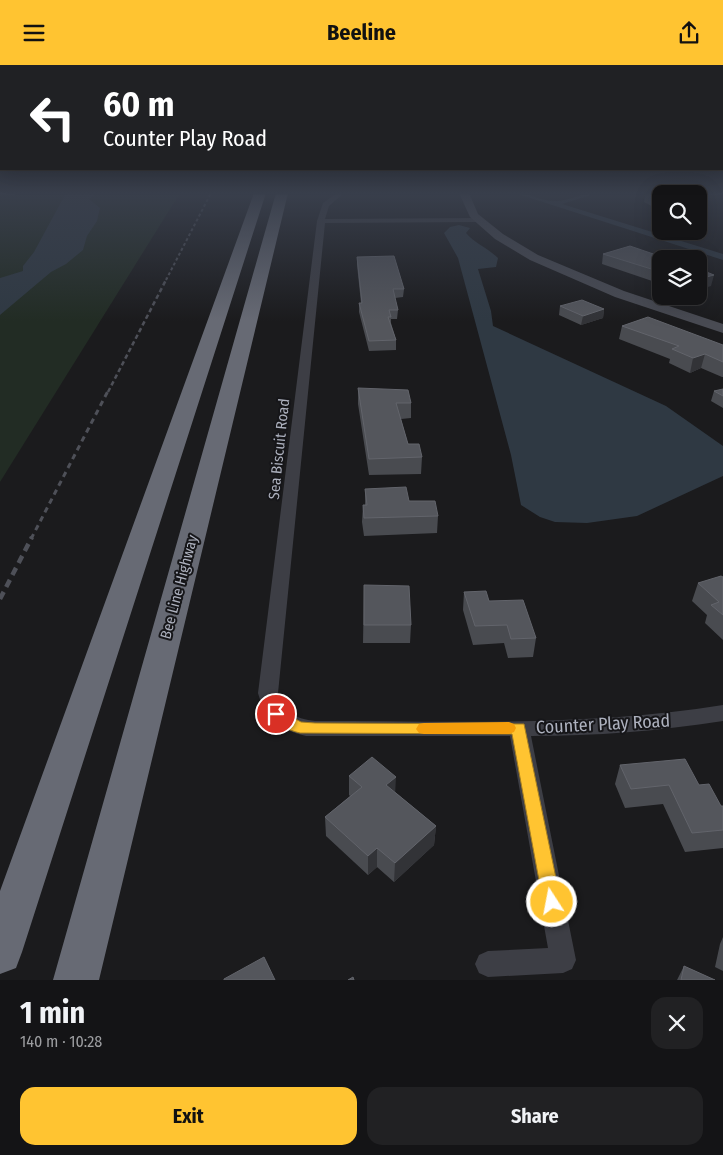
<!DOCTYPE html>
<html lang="en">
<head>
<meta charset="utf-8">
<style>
	:root { --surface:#141416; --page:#212123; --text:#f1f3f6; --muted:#9d9ea1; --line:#333335; --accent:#ffc431 }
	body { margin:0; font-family:"Fira Sans Condensed",sans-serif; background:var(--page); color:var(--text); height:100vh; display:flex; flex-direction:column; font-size:19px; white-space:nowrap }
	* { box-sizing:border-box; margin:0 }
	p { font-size:16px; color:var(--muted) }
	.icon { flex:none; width:28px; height:28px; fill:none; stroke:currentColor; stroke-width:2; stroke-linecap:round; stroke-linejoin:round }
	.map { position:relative; height:915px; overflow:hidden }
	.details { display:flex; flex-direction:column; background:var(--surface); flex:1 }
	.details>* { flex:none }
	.banner { position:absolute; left:0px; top:0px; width:724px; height:105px; box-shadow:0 5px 20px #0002,0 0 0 1px var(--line); background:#202124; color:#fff; overflow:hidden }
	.controls { position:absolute; left:652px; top:120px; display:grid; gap:10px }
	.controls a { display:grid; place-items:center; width:55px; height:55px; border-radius:10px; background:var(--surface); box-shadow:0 5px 20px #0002,0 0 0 1px var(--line); font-size:25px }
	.pin { position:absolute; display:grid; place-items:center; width:42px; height:42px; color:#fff; margin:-21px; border:2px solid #fff; border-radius:50%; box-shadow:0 1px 5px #0007 }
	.me { position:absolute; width:55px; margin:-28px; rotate:349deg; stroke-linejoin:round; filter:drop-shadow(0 0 4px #0008) }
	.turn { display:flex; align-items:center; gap:18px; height:105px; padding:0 20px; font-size:22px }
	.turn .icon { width:65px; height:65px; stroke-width:2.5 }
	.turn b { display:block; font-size:35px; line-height:42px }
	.round { display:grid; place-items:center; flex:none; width:52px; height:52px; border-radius:15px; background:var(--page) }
	.headline { display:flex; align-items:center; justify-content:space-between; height:85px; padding:0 20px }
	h1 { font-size:30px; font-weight:700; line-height:38px }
	.action { display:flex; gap:10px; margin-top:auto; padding:10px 20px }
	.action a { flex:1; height:58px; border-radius:15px; background:var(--accent); color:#111; font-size:20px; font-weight:700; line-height:58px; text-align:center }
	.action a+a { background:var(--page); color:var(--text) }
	header { display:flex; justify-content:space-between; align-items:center; height:65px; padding:0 20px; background:var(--accent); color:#111; font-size:22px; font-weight:700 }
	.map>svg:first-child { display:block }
	.green { fill:#222c24 }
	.water { fill:#2f3943 }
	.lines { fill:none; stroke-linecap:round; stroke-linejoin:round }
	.canal { fill:#2f3943; fill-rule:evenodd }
	.street { fill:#3d3e45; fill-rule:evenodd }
	.secondary { fill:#494b53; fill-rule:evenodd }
	.highway { fill:#676a74; fill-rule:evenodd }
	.rail-far3 { stroke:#4e5058; stroke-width:2; stroke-dasharray:3 2.5; stroke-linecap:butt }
	.rail-far2 { stroke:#4e5058; stroke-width:2.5; stroke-dasharray:4.5 3; stroke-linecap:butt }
	.rail-far1 { stroke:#4e5058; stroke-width:3; stroke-dasharray:5.5 4.5; stroke-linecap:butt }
	.rail { stroke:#4e5058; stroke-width:4.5; stroke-dasharray:8 5.5; stroke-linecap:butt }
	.wall { fill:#494b50 }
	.shaded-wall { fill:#323337 }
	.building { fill:#54565c; stroke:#62646b }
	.route { fill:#ffc431; stroke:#a67f20 }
	.slow { fill:#f59e0b }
	.labels { text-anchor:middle; stroke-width:4; stroke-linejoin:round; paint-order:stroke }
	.street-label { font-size:15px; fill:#adb1be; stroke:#161619 }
	.near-street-label { font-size:18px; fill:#adb1be; stroke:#161619 }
</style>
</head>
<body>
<header><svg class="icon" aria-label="menu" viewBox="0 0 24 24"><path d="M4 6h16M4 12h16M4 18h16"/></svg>Beeline<svg class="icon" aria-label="share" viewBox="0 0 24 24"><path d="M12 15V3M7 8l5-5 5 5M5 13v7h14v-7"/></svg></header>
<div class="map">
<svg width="723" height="915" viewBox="0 0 723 915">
	<rect width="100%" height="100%" fill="#1b1b1d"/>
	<path class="green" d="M0 128H180L0 417Z"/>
	<path class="water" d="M66 128H96L89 134 100 143 97 156 87 171 83 185 66 199 51 207 0 250V213L23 206V201L34 187Z
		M459 160 470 163 466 168C474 178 488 183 498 193L496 202 478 204 491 246 493 261 666 341 723 381V411L637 451 587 458 555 457 540 452 521 440 511 390 458 193 444 168 450 162Z"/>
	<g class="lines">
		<path class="canal" d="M515 128C529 128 541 136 554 136 567 137 582 128 597 128L562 139 723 189V195Z"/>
		<path class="street" d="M337 128H344L329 141 325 154 477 153 481 155 477 157 325 158 278 628C283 647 296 654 315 656 451 656 588 662 723 640V656C659 666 595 671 531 671L576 895 572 904 563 908 488 912 479 908 475 899 479 890 488 886 548 883 510 671H306C281 665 265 654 258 628L317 156 323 138Z"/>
		<path class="secondary" d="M459 128H469L478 149 503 169 538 190 624 226 723 259V268L615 232 530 195 495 174 470 152Z"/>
		<path class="highway" d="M254 128H266L22 887 16 903 0 909V826Z
			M276 128H288L99 915H53Z"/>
		<path class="rail-far3" d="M166 215 211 128"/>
		<path class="rail-far2" d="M108 327 167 213"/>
		<path class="rail-far1" d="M31 474 108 326"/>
		<path class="rail" d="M0 534 32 472"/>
	</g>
	<path class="wall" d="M645 128H696V129H661V146L644 137Z
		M603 189 661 194V219L602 199Z
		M357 192 404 224 403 232 395 233 398 245 397 254H391V258L396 275V285L369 286 359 247V238H361L357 200Z
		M560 241 604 244 603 253 581 260 559 250Z
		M622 261 723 280V312H722L701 303 690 308 669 298 670 294 619 274Z
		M358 323 411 338V353L401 354 408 379 422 392 421 409 369 410 358 339Z
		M723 324V343L711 336 714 326Z
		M365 424 409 436 438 451 437 468 364 471 362 457 363 440H365Z
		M723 512V575L705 558 707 550 692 536 698 518Z
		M364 520 411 560 410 578H363Z
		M464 527 489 536 536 573 533 592 508 593 504 578 473 580 463 545Z
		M620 700 699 720 721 741H723V783L685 787 663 739 625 743 615 719Z
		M349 711 395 727 436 761 434 780 394 817 377 802 368 810 326 771 325 752 350 731 349 730Z
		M723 872V906L715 902 720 879Z
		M684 901 715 915H677Z"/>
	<path class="shaded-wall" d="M714 210 711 221 699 225V214Z
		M604 244 603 253 581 260 583 251Z
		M705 289 701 303 690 308 693 293Z
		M396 712 395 731 386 720Z
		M436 761 434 780 394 817 395 798Z
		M377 783V802L368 810V791Z"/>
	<path class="building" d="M646 128H691L690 129H661V135Z
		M630 181 668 194H661V207L603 189Z
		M394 191 404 224H393L398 245H389L391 252H388L396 275 369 276 359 238H362L357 192Z
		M699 204 714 210 699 214Z
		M582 235 604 244 583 251 560 241Z
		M648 252 723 280V297L705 289 693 293 672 284 679 281 622 261Z
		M358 323 408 325 411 338H396L408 379H419L422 392 369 394Z
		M723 324V331L714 326Z
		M406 422 409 436H435L438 451 364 453 363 440H367L365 424Z
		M721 511 723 512V550L711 540 719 537 698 518Z
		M364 520 409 521 411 560H364Z
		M486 526 489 536 523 535 536 573 511 574 507 560 475 561 464 527Z
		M372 692 396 712 386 720 436 761 395 798 377 783 368 791 325 752 362 722 349 711Z
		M685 694 699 720 709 719 721 741H723V765L692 768 669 720 631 724 620 700Z
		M264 892 275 915H224V914Z
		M684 901 715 915H681Z
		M353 912 354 915H348Z"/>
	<linearGradient id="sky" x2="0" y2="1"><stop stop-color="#0f0f10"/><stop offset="0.5" stop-color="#393f4c"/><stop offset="1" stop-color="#393f4c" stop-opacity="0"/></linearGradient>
	<rect width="723" height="256" fill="url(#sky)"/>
	<path class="route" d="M276 643 301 657 315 658 524 659 561 837 559 843 552 846 546 843 543 837 512 669 300 668C288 665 274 660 268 649L271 645Z"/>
	<path class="slow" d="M509 657 514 659 516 663 514 667 509 669H424L419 668 416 664 419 659 424 658Z"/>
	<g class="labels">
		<g class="street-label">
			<text transform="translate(279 384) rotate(-84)" y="5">Sea Biscuit Road</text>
			<text transform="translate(179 522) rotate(-75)" y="5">Bee Line Highway</text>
		</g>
		<g class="near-street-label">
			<text transform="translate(603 659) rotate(-3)" y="6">Counter Play Road</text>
		</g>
	</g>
</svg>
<div class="controls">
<a><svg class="icon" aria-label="search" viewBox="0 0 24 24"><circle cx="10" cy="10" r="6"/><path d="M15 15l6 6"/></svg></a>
<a><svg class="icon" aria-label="layers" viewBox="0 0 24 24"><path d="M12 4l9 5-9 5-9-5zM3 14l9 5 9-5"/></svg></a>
</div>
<div class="pin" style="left:276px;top:649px;background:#d93025"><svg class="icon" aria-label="arrive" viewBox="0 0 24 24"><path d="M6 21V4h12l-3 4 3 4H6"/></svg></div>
<svg class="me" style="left:552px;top:837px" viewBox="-20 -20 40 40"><circle r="17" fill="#ffc431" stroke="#fff" stroke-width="3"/><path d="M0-11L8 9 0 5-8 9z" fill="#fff"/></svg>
<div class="banner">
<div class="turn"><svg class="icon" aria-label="left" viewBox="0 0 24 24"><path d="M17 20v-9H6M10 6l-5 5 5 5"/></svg><div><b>60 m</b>Counter Play Road</div></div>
</div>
</div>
<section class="details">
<div class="headline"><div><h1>1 min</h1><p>140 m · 10:28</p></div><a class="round"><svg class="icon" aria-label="close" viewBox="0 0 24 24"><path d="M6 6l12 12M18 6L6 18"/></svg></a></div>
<div class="action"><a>Exit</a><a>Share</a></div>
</section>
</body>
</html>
